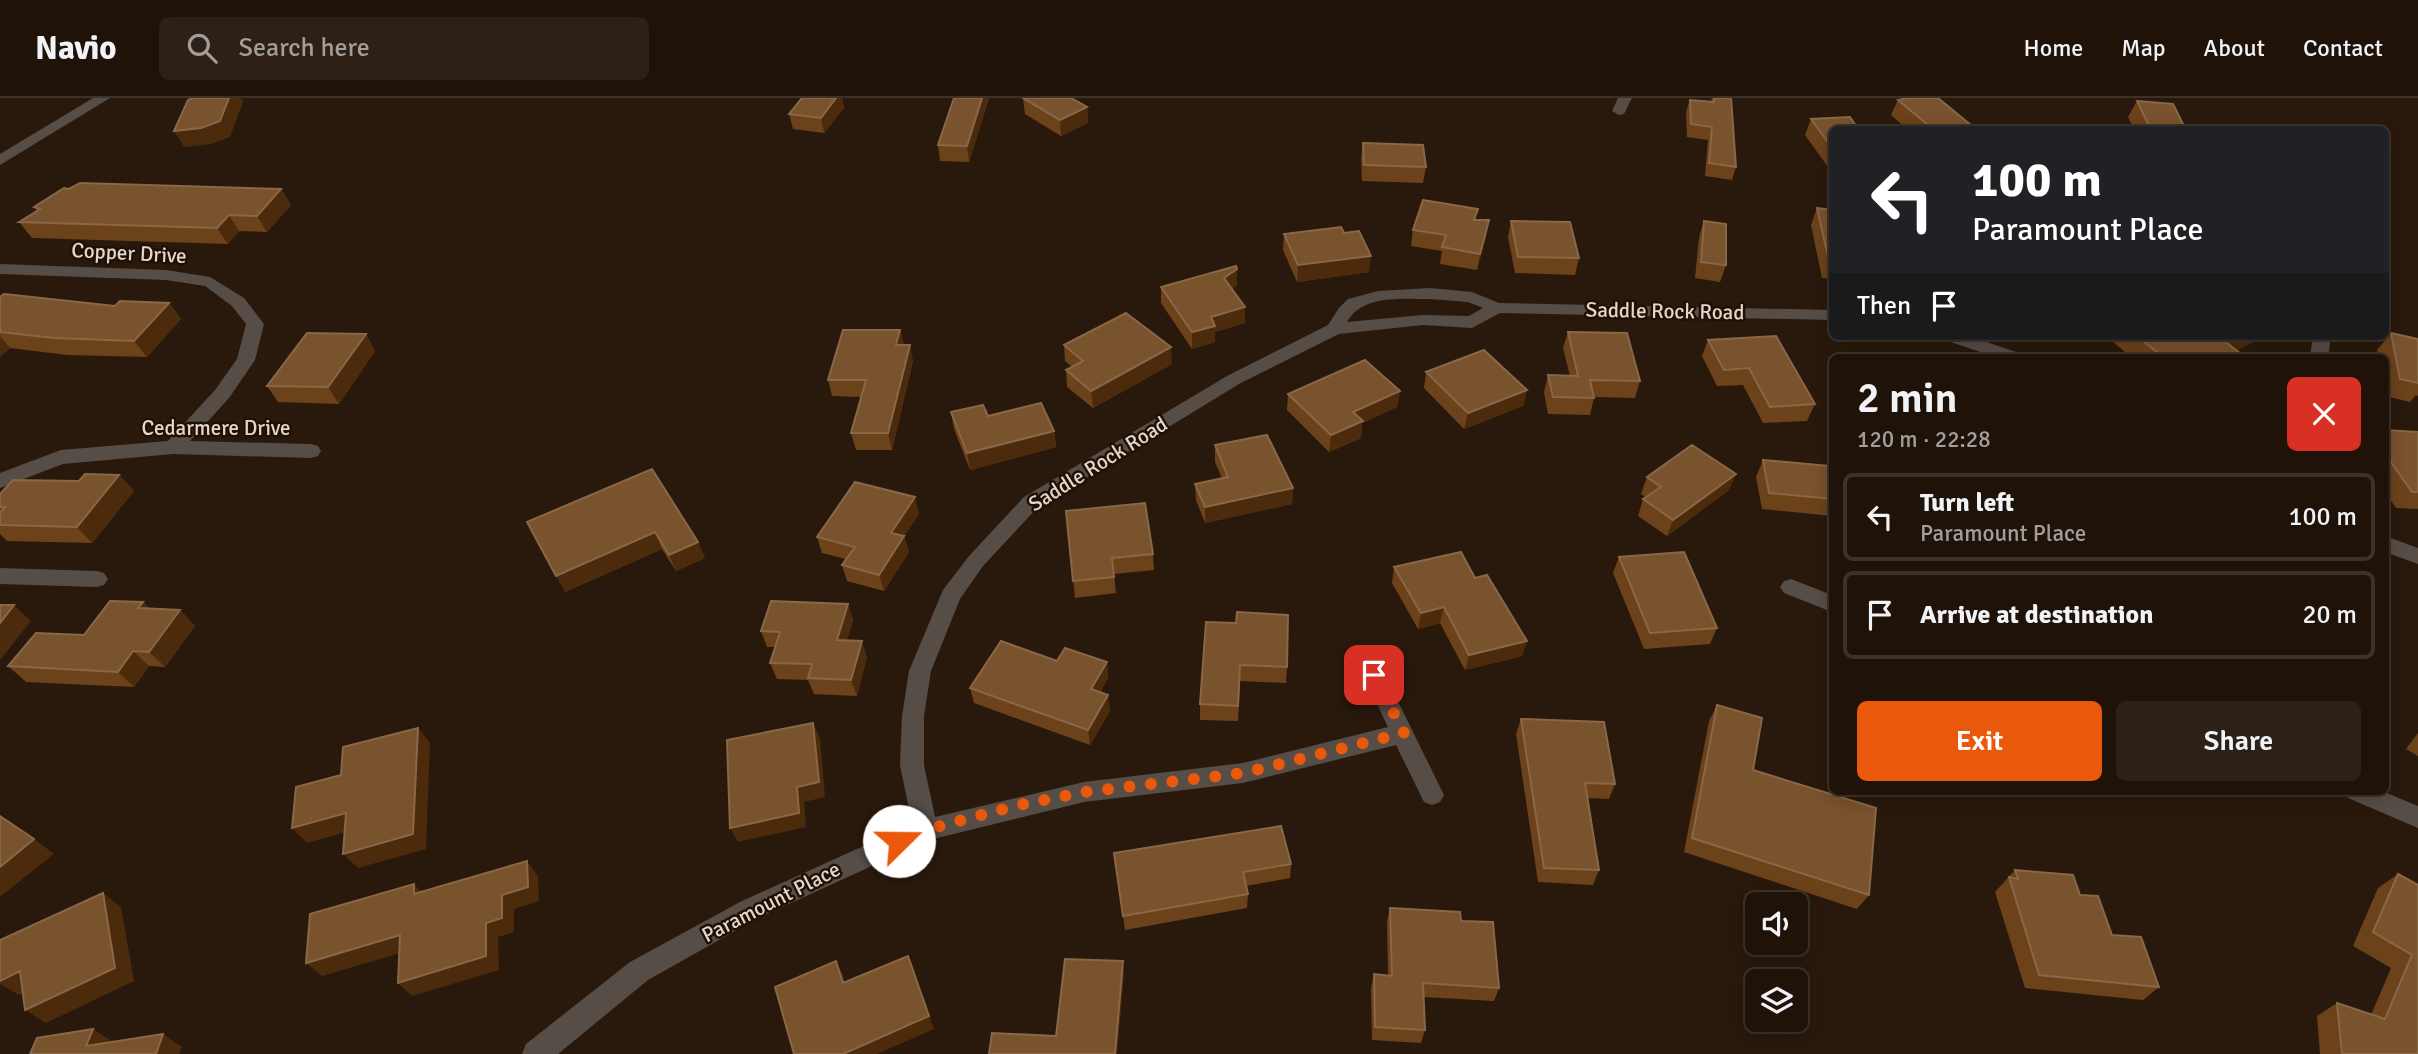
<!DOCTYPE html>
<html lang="en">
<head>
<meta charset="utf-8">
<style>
	:root { --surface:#1f1309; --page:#2c2017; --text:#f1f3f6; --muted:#a19e9c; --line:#3c322a; --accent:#ea580c }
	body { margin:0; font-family:Signika,sans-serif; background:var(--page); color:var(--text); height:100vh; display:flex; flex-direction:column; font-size:26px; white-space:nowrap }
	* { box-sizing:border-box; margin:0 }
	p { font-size:23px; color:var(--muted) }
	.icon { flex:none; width:38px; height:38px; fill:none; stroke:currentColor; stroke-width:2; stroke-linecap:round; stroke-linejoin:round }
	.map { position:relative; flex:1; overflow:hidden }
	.sheet { position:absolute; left:1829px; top:256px; width:560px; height:441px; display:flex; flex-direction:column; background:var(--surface); border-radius:10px; box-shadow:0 4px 18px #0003,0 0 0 2px var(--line) }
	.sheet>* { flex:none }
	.guide { position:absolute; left:1829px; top:28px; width:560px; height:214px; border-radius:10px; box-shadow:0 4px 18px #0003,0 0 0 2px var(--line); background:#202124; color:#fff; overflow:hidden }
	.tools { position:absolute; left:1745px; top:794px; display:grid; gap:14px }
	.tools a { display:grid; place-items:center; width:63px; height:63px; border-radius:10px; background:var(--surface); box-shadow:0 4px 18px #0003,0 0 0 2px var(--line); font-size:35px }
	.pin { position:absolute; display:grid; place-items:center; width:60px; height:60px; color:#fff; margin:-30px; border-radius:14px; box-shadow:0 4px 10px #0006 }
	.me { position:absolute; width:77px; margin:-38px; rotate:68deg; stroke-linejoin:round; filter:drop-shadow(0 0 5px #0008) }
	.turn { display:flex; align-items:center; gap:24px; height:147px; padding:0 28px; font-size:32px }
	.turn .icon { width:91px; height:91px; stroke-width:2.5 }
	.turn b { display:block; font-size:49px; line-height:60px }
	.then { display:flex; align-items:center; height:66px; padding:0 28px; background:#0003; gap:14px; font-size:26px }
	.round { display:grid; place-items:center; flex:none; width:74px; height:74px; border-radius:10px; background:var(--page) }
	.headline { display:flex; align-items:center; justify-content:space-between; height:119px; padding:0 28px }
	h1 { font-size:42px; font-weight:600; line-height:52px }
	.primary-button { display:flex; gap:14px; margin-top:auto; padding:14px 28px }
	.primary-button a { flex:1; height:80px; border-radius:10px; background:var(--accent); color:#fff; font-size:28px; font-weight:600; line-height:80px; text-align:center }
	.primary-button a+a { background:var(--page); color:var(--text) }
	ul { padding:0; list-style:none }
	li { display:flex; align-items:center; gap:21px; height:88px; margin:0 14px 10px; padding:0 14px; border:4px solid var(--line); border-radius:10px }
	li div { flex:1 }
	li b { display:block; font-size:26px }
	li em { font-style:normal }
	header { display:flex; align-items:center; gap:42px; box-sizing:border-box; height:98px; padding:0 35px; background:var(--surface); border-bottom:2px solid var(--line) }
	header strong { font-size:33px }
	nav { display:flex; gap:38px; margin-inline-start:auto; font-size:24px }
	.search { width:490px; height:63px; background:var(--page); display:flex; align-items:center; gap:18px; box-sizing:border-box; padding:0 24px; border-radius:10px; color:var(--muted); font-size:26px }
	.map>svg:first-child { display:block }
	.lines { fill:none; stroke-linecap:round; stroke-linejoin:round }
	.minor { fill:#564d47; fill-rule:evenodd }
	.wall { fill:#6c421a }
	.shaded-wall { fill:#4c2b0d }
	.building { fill:#79522e; stroke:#896747; stroke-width:2 }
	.route { stroke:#ea580c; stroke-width:12; stroke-dasharray:0 21.6 }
	.labels { text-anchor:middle; stroke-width:5; stroke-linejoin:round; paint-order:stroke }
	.street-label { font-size:21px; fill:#e2d6cd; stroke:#201004 }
</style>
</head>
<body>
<header>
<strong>Navio</strong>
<div class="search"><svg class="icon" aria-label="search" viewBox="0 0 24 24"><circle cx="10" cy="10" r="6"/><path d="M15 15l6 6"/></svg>Search here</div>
<nav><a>Home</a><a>Map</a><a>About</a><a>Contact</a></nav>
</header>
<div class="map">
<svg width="2418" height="956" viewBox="0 0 2418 956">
	<rect width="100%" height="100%" fill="#29190c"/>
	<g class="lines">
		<path class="minor" d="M93 0H110L0 67V56Z
			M1618 0H1632L1624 16 1619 17 1612 13Z
			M0 166 166 172 210 179 244 200 264 226 255 262 229 300 190 343 311 346 318 348 321 353 318 358 311 360 173 356 63 366 0 390V375L61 352 168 343 215 292 237 261 246 226 232 208 205 188 166 182 0 176Z
			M1430 190 1472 194 1499 205 1832 212V222L1500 215 1472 230 1423 227 1339 236 1239 286 1038 409 983 468 960 501 931 573 924 618V667L935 719 1084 684 1243 665 1388 629 1363 577 1366 571 1374 568 1382 571 1444 697 1440 704 1432 707 1424 704 1396 647 1243 685 1084 704 929 742 758 820 648 882 558 956H522L526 946 630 864 740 804 912 726 900 667 902 618 909 573 943 492 969 458 1024 399 1227 278 1328 227 1339 210 1348 201 1378 193ZM1430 201 1468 204 1483 210 1469 218 1423 217 1347 224C1362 196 1403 201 1430 201Z
			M1942 238H1969L2019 255 2022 259H1995L1945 242Z
			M2313 238H2331L2328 259H2310Z
			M2385 438 2418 450V466L2385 454Z
			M0 470 97 473 104 475 108 481 104 487 97 489 0 486Z
			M1791 481 1832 497V514L1784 495 1780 489 1784 483Z
			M2344 693H2382L2418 708V730L2348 700Z"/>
	</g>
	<path class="wall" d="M802 0H842L844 10 824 35 793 31 789 16Z
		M954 0H989L969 64 940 63 938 47Z
		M1023 0 1087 9 1088 25 1061 38 1025 16Z
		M1712 0H1731L1736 69 1732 82 1705 78 1708 42 1687 39 1686 14 1690 2 1711 4Z
		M1898 2 1977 32H1908L1891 17Z
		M2137 3 2186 32H2134L2128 19Z
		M1811 21 1832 32V69H1828L1805 37Z
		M1363 45 1426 69 1423 85 1362 83 1361 61Z
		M69 91H281L291 107 267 134 239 133 228 146 32 140 19 124 37 113 34 109Z
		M1817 110 1832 112V181L1822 180 1811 127Z
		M1476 122 1486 138 1477 172 1440 166 1442 153 1411 148 1413 132Z
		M1511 123 1579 160 1575 177 1515 175 1508 139Z
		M1704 123 1726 167 1720 184 1695 180 1699 139Z
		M1344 135 1369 174 1297 184 1283 152 1284 136Z
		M1237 171V187L1232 191 1245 225 1215 234V244L1192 251 1161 205V189Z
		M0 199 115 208 169 205 181 221 147 259 67 257 10 250 0 259Z
		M900 232 904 247 913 263 892 352H856L851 335 861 299 832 298 828 282Z
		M1568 234 1640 283 1635 300 1594 299 1590 317 1548 316 1544 294 1548 277 1570 278 1563 250Z
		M2391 235 2418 241V298L2416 297 2410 304 2385 298V259H2378L2377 252Z
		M366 236 375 253 339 306 278 304 267 288Z
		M2067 238H2093L2089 244Z
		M2115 238H2260L2257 242 2237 252 2241 256 2239 259H2131L2112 243Z
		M1708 242 1815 306 1807 323 1763 325 1743 287 1717 288 1702 258Z
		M1064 247 1172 266 1093 310 1067 289 1066 272 1072 269 1065 263Z
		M1426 274 1527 292 1523 308 1464 331 1424 290Z
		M1400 293 1397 309 1362 325 1361 340 1329 354 1287 312 1288 296Z
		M951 314 988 318 1054 333 1056 349 970 372 954 331Z
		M2385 332 2418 334V411L2396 410 2385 394Z
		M1215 347 1293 390 1292 406 1205 425 1196 402 1195 386 1222 380 1215 364Z
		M1763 362 1832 378V418L1762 411 1756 379Z
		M652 371 705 460 676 473 662 451 565 494Z
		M119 377 134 393 92 445 7 443 0 436V396Z
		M1647 379 1729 392 1667 438 1638 418 1643 401 1646 399 1641 396Z
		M1066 413 1153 456 1154 472 1114 476 1116 495 1075 500Z
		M919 416 904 438 909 454 884 493 847 483 842 467 846 461 822 455 817 439Z
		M1619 459 1717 530 1710 546 1644 551 1613 475Z
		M1394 469 1475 480 1522 558 1465 572 1440 525 1418 531 1392 485Z
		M143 504 149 510 180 512 195 528 165 569 149 568 134 589 26 584 8 568 84 537Z
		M848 506 853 522 847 542 867 559 857 598 814 596 808 582 777 581 770 565 775 549H767L761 533Z
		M1236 525 1287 569 1286 585 1240 583 1238 623 1200 622V606Z
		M1057 563 1107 564 1108 580 1100 594 1110 613 1090 647 974 605 970 590Z
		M1717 607 1753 672 1869 797 1857 811 1684 754 1709 623Z
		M1521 621 1615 686 1609 701 1588 700 1599 772 1593 787 1538 784 1516 636Z
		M2418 635V658L2406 651Z
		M1114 755 1291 766 1290 780 1246 788 1248 796 1247 810 1125 832Z
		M2015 772 2080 797 2112 837 2159 889 2143 902 2025 890 1995 794Z
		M2398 776 2418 787V956H2320L2317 918 2337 905 2371 917 2391 870 2353 848 2378 790Z
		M1390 810 1461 823 1499 890 1494 903 1423 899 1425 932 1421 945 1372 942 1371 890 1374 876 1388 877 1387 824Z"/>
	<path class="shaded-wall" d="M229 0H241L243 4 230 39 211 46 184 49 174 33Z
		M836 0H842L844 10 824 35 821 20Z
		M982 0H989L969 64 967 48Z
		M1087 9 1088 25 1061 38 1060 22Z
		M281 91 291 107 267 134 257 118Z
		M229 117 239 133 228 146 217 130Z
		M1489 122 1486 138 1477 172 1480 156Z
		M1371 158 1369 174 1297 184 1298 167Z
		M1237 171V187L1224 197V180Z
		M169 205 181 221 147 259 134 243Z
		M1245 209V225L1215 234V244L1192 251V234L1211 219Z
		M900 232 904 248 896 247Z
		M366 236 375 253 339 306 328 289Z
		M0 238 10 250 0 259Z
		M2245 238H2260L2257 242 2229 257 2226 244Z
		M910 247 913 263 892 352 888 335Z
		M1171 249 1172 266 1093 310 1091 293Z
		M1527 292 1523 308 1464 331 1468 315Z
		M1400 293 1397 309 1362 325 1361 340 1329 354 1331 337 1353 314Z
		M1054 333 1056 349 970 372 967 355Z
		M1736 376 1729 392 1667 438 1673 422Z
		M119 377 134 393 92 445 77 429Z
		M1293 390 1292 406 1205 425V409Z
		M915 399 919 416 896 451 891 435Z
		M655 434 662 451 565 494 556 478Z
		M904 438 909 454 884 493 879 477Z
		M698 444 705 460 676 473 669 457Z
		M143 504 158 520 138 510Z
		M848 506 853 522 843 557 837 542Z
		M14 507 31 523 0 562V525Z
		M1444 509 1440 525 1418 531 1421 515Z
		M180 512 195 528 165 569 149 554Z
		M862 543 867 559 857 598 851 582Z
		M1527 543 1522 558 1465 572 1469 557Z
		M133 553 149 568 134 589 118 574Z
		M1107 564 1108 580 1092 606 1091 591Z
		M1108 597 1110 613 1090 647 1088 632Z
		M813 625 820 640 825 699 804 704 806 729 738 744 730 730 797 689Z
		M418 630 430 645 426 751 358 770 343 756Z
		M346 715 360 730 307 745 292 730Z
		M34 741 54 756 0 799V769Z
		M527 763 538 778 539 803 514 811V834L498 839 499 872 412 898 398 885 486 825 502 797Z
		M414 786 427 800 414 796Z
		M103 795 121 809 134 883 46 925 25 912Z
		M400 837 414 851 322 878 306 865Z
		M908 858 934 931 877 956H843Z
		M836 863 843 877 849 898 843 885Z
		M1123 863 1124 877 1117 956H1115Z
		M20 873 41 886 19 897 0 886V883Z
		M93 931 113 944 86 948Z
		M163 936 182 949 179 956H156Z"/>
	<path class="building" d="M193 0H229L220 23 201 30 174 33 188 2Z
		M802 0H836L821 20 789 16Z
		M954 0H982L967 48 938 47Z
		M1023 0H1071L1087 9 1060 22Z
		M1714 0H1731L1736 69 1709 65 1712 29 1691 26 1690 2 1714 4Z
		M1908 0H1938L1977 32H1934L1898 2Z
		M2137 3 2173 6 2186 32H2151Z
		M1850 19 1859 32H1832V50L1811 21Z
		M1363 45 1423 47 1426 69 1364 67Z
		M80 85 281 91 257 118 229 117 217 130 19 124 40 111 34 109 64 90 69 91Z
		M1423 102 1478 111 1474 122H1489L1480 156 1442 149 1446 137 1413 132Z
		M1817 110 1832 112V164L1829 163Z
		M1511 123 1570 124 1579 160 1518 159Z
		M1704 123 1726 126V167L1701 164Z
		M1341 129 1344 135 1359 133 1371 158 1298 167 1284 136Z
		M1236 168 1237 171 1224 180 1245 209 1211 219 1215 228 1192 234 1161 189Z
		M4 196 115 208 120 203 169 205 134 243 54 240 0 234V199Z
		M1126 215 1171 249 1091 293 1066 272 1083 263 1064 247Z
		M843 232H900L896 247H910L888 335H851L866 282H828Z
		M1568 234 1627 235 1640 283 1590 282 1594 300 1553 299 1548 277 1578 278Z
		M307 235 366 236 328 289 267 288Z
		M2391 235 2418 241V285L2400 281Z
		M1776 238 1815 306 1770 309 1749 270 1724 272 1708 242Z
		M2137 238H2245L2226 244 2241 256 2228 259H2163Z
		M1484 252 1527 292 1468 315 1426 274Z
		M1885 255 1900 259H1884Z
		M1365 262 1400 293 1353 314 1363 323 1331 337 1288 296Z
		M1041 305 1054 333 967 355 951 314 983 307 988 318Z
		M2385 332 2418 334V394H2412L2388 360H2385Z
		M1267 337 1293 390 1205 409 1195 386 1228 379 1215 347Z
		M1692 347 1736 376 1673 422 1643 401 1661 389 1647 379Z
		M1763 362 1829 368 1832 378V401L1769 395Z
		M652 371 698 444 669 457 655 434 556 478 527 424Z
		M85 376 119 377 77 429 0 427V415L5 409H0V396L13 382 79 383Z
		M855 384 915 399 891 435 904 438 879 477 842 467 855 449 817 439Z
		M1145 405 1153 456 1112 460 1114 479 1073 483 1066 413Z
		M1461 454 1475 480 1487 477 1527 543 1469 557 1444 509 1421 515 1394 469Z
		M1684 454 1717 530 1650 535 1619 459Z
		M110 503 143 504 138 510 180 512 149 554 133 553 118 574 8 568 36 535 84 537Z
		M771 503 848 506 837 542 862 543 851 582 808 580 812 566 770 565 780 534 761 533Z
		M0 507H14L0 525Z
		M1237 514 1288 517 1287 569 1240 567 1238 608 1200 606 1206 524 1236 525Z
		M1001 543 1057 563 1065 550 1107 564 1091 591 1108 597 1088 632 970 590Z
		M1717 607 1762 620 1753 672 1876 710 1869 797 1692 740Z
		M1521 621 1604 624 1615 686 1585 685 1599 772 1544 770Z
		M813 625 819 684 797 689 799 715 730 730 727 642Z
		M418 630 413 736 343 756 346 715 292 730 296 689 341 677 343 649Z
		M0 718 34 741 0 769Z
		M1281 728 1291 766 1243 774 1248 796 1123 818 1114 755Z
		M527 763 528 789 502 797V820L486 825V858L398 885 400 837 306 865 310 816 414 786V796Z
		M2015 772 2073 777 2080 797 2098 798 2112 837 2141 839 2159 889 2039 877 2009 779 2018 781Z
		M2398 776 2418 787V956H2342L2337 905 2385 921 2412 857 2373 834Z
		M103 795 115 870 25 912 20 873 0 883V842Z
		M1390 810 1460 814 1461 823 1493 824 1499 890 1423 885 1425 932 1375 929 1374 876 1392 878Z
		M908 858 929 918 843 956H794L775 889 836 863 843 885Z
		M1065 861 1123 863 1115 956H989L992 935 1056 938Z
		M93 931 86 948 163 936 156 956H30L37 940Z"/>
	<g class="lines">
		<path class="route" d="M899 743 925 732 1015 708 1084 694 1244 675 1404 635 1374 577"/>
	</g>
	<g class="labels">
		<g class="street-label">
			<text transform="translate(129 155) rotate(3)" y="7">Copper Drive</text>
			<text transform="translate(1665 213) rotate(1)" y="7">Saddle Rock Road</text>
			<text x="216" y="337">Cedarmere Drive</text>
			<text transform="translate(1098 366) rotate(-32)" y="7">Saddle Rock Road</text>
			<text transform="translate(771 804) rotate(-27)" y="7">Paramount Place</text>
		</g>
	</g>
</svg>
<div class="tools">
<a><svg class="icon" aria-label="sound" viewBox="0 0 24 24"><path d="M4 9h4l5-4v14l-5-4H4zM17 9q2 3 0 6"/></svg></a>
<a><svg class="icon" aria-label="layers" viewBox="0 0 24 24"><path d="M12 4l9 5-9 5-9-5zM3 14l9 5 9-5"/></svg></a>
</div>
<div class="pin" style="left:1374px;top:577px;background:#d93025"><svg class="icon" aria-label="arrive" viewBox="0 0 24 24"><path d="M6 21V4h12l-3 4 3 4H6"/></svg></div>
<svg class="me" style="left:899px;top:743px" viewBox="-20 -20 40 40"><circle r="19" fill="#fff"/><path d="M0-13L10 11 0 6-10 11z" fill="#ea580c"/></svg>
<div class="guide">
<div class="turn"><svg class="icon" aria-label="left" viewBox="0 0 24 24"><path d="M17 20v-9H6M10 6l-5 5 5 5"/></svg><div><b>100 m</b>Paramount Place</div></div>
<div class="then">Then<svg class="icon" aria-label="arrive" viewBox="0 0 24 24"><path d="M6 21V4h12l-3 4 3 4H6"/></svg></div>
</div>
<section class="sheet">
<div class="headline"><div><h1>2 min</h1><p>120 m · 22:28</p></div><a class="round" style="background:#d93025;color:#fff"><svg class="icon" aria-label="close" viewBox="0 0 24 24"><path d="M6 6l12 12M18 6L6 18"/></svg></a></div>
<ul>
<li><svg class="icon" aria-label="left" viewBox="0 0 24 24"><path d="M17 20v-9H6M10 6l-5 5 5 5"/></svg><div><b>Turn left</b><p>Paramount Place</p></div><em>100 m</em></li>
<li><svg class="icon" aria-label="arrive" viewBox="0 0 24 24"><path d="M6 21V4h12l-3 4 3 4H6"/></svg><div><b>Arrive at destination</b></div><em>20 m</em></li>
</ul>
<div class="primary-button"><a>Exit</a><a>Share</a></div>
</section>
</div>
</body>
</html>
